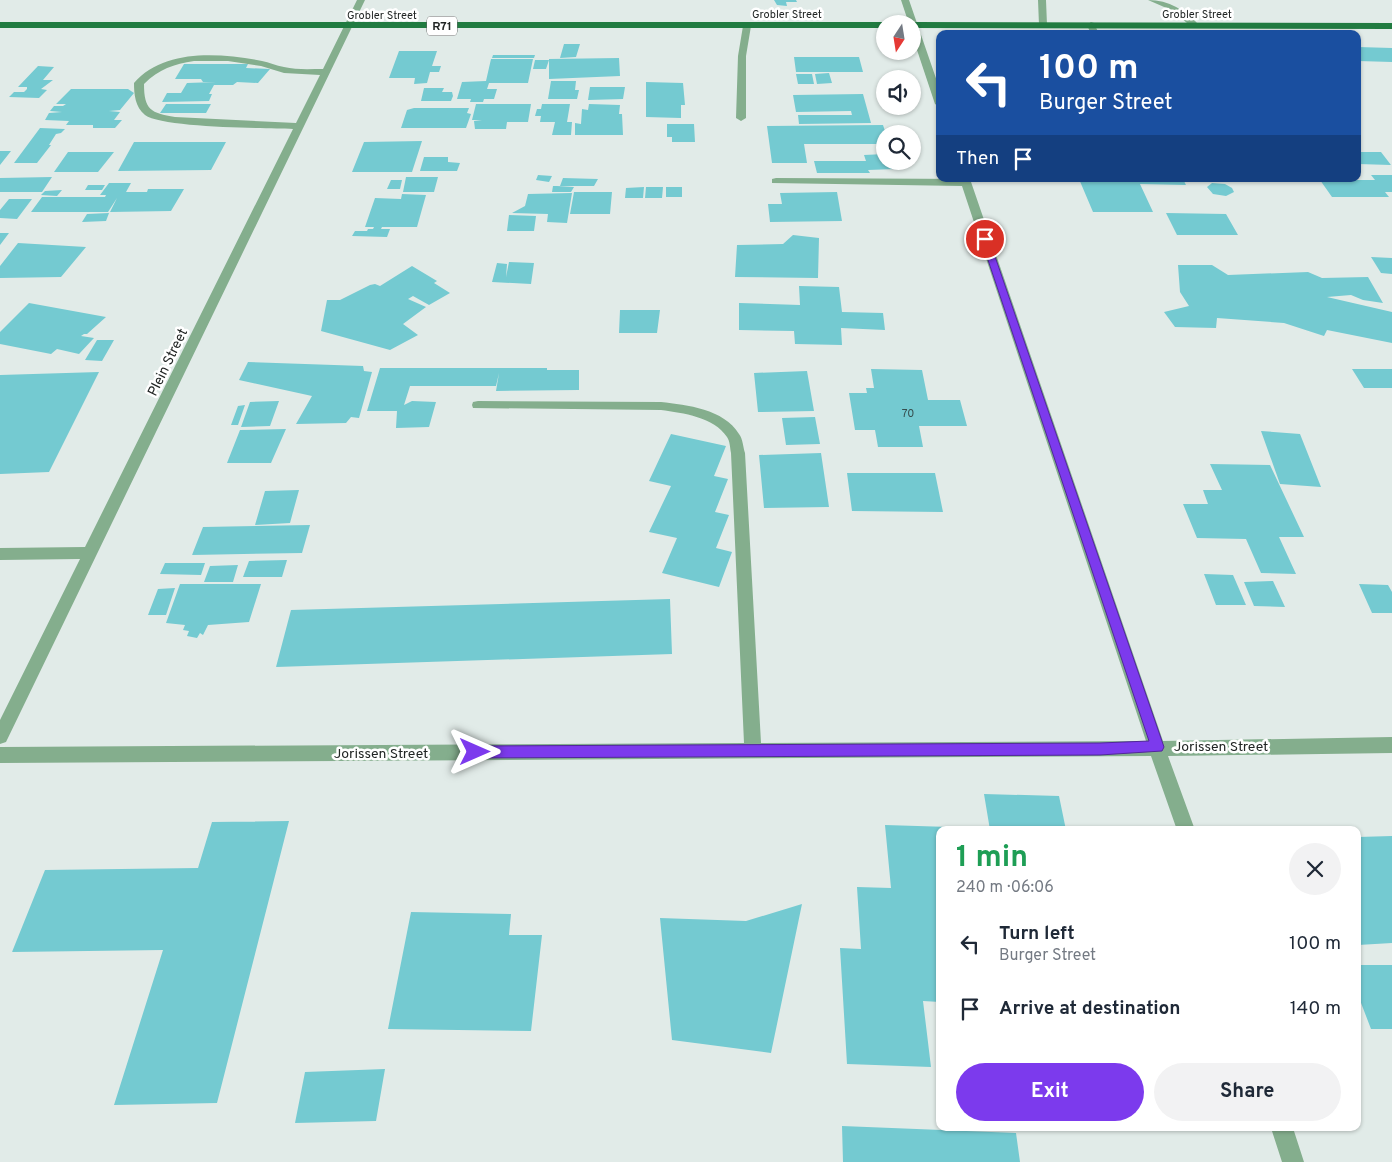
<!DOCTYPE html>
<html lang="en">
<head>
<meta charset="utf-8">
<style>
	:root { --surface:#fff; --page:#f2f2f3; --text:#1f2937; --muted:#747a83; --accent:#7c3aed }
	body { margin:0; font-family:Overpass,sans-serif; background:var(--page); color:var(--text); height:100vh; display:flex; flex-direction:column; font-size:19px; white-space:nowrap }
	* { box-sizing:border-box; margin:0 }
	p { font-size:16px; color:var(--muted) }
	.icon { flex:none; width:28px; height:28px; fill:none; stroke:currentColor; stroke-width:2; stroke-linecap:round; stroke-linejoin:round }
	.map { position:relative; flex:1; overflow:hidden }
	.details { position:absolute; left:936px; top:826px; width:425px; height:305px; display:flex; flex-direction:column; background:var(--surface); border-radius:10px; box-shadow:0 1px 4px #0004 }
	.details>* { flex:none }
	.guide { position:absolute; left:936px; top:30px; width:425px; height:152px; border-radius:10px; box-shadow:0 1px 4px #0004; background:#1a4fa0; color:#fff; overflow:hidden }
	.needle { width:32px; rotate:192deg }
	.fabs { position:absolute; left:876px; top:15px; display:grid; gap:10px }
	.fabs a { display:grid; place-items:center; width:45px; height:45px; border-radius:50%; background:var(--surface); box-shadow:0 1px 4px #0004; font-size:25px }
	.pin { position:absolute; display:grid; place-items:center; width:42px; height:42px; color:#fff; margin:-21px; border:2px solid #fff; border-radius:50%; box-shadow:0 1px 5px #0007 }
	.me { position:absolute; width:55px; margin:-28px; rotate:90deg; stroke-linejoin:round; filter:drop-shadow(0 0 4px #0008) }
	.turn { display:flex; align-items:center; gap:18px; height:105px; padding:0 20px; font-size:22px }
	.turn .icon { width:65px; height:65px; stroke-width:2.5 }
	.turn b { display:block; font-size:35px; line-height:42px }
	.then { display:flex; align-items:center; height:48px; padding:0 20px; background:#0003; gap:10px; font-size:19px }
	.round { display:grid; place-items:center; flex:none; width:52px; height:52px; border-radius:26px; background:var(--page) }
	.summary { display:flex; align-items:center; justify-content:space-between; height:85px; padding:0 20px }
	h1 { font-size:30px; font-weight:700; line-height:38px; color:#1e9e55 }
	.button { display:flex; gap:10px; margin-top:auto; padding:10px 20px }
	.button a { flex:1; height:58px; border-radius:30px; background:var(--accent); color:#fff; font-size:20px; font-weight:700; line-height:58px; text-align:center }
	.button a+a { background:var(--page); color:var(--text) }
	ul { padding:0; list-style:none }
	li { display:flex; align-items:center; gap:15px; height:65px; padding:0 20px }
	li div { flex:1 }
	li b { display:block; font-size:19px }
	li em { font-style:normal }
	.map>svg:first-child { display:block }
	.building { fill:#74cad1 }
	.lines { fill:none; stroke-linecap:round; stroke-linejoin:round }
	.minor { fill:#84ae8d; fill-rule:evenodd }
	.major { fill:#217b41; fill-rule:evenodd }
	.route { fill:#7c3aed; stroke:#51269a }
	.labels { text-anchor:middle; stroke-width:5; stroke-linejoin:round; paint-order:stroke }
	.far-street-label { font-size:11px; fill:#212524; stroke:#fff }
	.number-label { font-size:11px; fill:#364e4f }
	.shield { fill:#fff; stroke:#646666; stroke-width:1 }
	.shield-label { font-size:12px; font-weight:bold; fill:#212524 }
	.street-label { font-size:14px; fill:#212524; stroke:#fff }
</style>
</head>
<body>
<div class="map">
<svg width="1392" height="1162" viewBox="0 0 1392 1162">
	<rect width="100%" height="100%" fill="#e1ebe8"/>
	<path class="building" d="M774 0H796L797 2H786L787 6 777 5Z
		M564 44H580L576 57 560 58Z
		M1358 47 1392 48V62L1358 61Z
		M399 51H437L432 66H441L439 72H430L427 83 414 84 415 78H389Z
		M493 55H535L534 58H492Z
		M794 57H859L863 72H796Z
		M619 58 620 76 549 79V59Z
		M491 59H533L528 83H489L487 89H497L494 99H484L483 102H470L471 99H457L462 82 486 81Z
		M535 60H549L546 69H533Z
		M184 64H248L246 68 270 69 258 83 237 82 233 85H214L209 94H212L209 101 162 102 167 93H181L187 83 216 82H203L201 79H175Z
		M38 66 54 67 43 80H53L41 89 47 90 39 98 9 97 14 92H24L27 89V87H18Z
		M829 73 832 83 817 84 815 74Z
		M796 74H812L814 84H798Z
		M551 81H576L575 90H579L577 99H548Z
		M646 82 683 83 685 105H681V118L646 117Z
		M590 87H625L623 99 588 100Z
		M424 88H444L442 92H452L453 96 451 101H421Z
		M71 89H128L134 93 120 110 109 111 120 112 114 120H122L115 128H93V125H66L69 121 45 120 49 113 62 112 50 111 54 106H63L66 104H56Z
		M863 94 871 123 799 124 798 115H852L851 111 796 112 793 95Z
		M166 104H211L206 113H160Z
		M476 104H531L528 122H507L506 129H475L474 121 482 120H472Z
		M542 104H570L567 122H572L571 135H552L555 122H540L541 116H535L537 109H541Z
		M589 104 620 105 619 114H622L623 135H575V123L581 124 582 109 588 110Z
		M414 108H469L467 113 471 114 466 128H401L407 110Z
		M667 124H694L695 142H672V137H667Z
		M883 125 886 134 885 144H804L807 163H772L767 126Z
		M40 128 65 129 61 133 56 134 49 145H51L37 163H14Z
		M422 141 412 172H352L364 142Z
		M134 142H226L211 170 118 171Z
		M0 151H11L0 165Z
		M68 152H114L98 172H54Z
		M1358 152H1381L1391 165 1358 164Z
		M885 154V161H893L895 169 868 170 870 173H817L814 161H866L864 155Z
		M424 157H448V162L460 163 457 171H420Z
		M538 175 552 176 549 182 536 180Z
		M1371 175H1392V192H1385L1389 197H1332L1320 180H1375Z
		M52 177 42 192H0V178Z
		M406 177H438L434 192H403Z
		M563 178 598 179 594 186H560Z
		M1079 179H1183L1186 185 1140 184 1153 212H1093Z
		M391 180H402L400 189H387Z
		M109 183H131L126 192H147L148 189H184L171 211 110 212 117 198 108 212H31L42 197H105L106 195H100Z
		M1212 183 1225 184 1232 188 1234 192 1226 196 1213 194 1207 187Z
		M88 185H105L102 190H85Z
		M553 186H557L574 187 571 192H552Z
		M644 187 643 198H625L626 188Z
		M646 187H663L662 198H645Z
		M666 187H682V197H666Z
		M62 190 57 196 41 195 45 191Z
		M574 192H612L610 214H570Z
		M837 192 842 221 770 222 768 204H782L780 193Z
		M572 193 567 223 547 222 548 214 512 213 525 206 528 194Z
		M402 194 426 195 417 227H382L381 229H390L387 237 352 236 355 231H367L368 229H373L374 227H365L375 198 401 199Z
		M9 199H32L17 219 0 218V210Z
		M109 213 106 221 82 222 87 214Z
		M1166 213 1226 214 1238 235H1177Z
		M509 215 536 216 534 231H507Z
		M0 233H9L0 245Z
		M793 235 819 238 818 278 735 277 737 245 783 244Z
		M18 243 86 247 61 277 0 278V266Z
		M1371 257 1392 258V274L1381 273Z
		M509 262 534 263 531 284 492 282 497 263 507 264 506 277Z
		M1178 265H1212L1228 275 1308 272 1322 278 1368 277 1383 303 1363 300 1351 295 1327 297 1392 312V343L1327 330 1324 336 1284 323 1217 318 1216 328 1175 327 1164 312 1189 306 1180 292Z
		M412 266 437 281 434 283 450 293 429 305 413 296 408 299 426 307 403 324 418 335 390 350 321 331 327 300H340L370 285 375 284 380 286Z
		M799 286 839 287 842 312 883 313 885 330 841 328 842 345 795 344 794 331 739 330V303L800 305Z
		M29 303 106 317 87 334H84L81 336 94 338 79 354 57 349 51 354 0 344V332Z
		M620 310H660L657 333H619Z
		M97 340H114L102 361 85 360Z
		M248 362 363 366 364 371 372 372 359 418 351 417 346 423 296 424 312 396 239 380Z
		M380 368H547V370H579V390L496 391 499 373 496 386H410L404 405 412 401 436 402 429 427 396 428 397 411H367Z
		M871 369 922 370 928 400H960L967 426H919L923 447H878L875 430H855L849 393H867L866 388H874Z
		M1352 369H1392V388H1364Z
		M807 371 814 411 758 412 754 373Z
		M99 372 49 472 0 474V375Z
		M279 401 270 426 241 427 250 402Z
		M245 405 238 425H231L238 406Z
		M815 417 820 444 786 445 782 418Z
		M286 429 271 463H227L240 430Z
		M1261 431 1300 434 1321 487 1280 484Z
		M671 434 726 446 714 476 728 479 715 512 729 515 716 548 732 552 719 587 662 573 677 538 649 532 671 486 649 481Z
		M821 453 829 507 764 508 759 455Z
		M1210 464 1270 465 1304 537H1279L1296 574 1261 573 1246 539 1197 538 1183 504H1208L1203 490H1222Z
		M847 473H935L943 512 852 511Z
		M299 490 290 523 255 525 265 491Z
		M310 525 302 553 192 555 203 527Z
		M287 560 282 577H243L249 561Z
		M165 563H205L201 575 160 574Z
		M238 565 233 582H204L210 566Z
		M1204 574 1233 575 1246 605H1216Z
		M1273 581 1285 607 1254 606 1244 582Z
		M180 584H261L249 622 208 625 203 635 200 633 197 638 187 636 189 631 183 630 185 625 166 623Z
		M1359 584 1388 585 1392 592V613H1372Z
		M175 588 166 615H148L158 589Z
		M670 599 672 654 276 667 291 610Z
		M984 794 1059 796 1066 830H990Z
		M289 821 217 1103 114 1105 163 950 12 952 45 870 198 868 212 822Z
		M885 825 982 828V830H940V1002L923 1001 931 1067 847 1064 840 948 861 949 857 887 891 888Z
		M1392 836V943L1358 945V837Z
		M802 904 771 1053 672 1040 660 918 746 921Z
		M411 912 511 914 509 935H542L531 1031 388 1029Z
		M1358 965H1392V1029H1371L1358 995Z
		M385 1069 376 1121 295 1123 305 1072Z
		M842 1126 1016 1133 1020 1162H843Z"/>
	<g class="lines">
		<path class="minor" d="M357 0H365L6 742 0 744V720L80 559 0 560V548L85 547 293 129C266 128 162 128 145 115 135 107 134 94 134 83 164 48 221 53 262 61 269 62 276 66 284 67 296 70 310 69 323 69ZM194 61H228L261 66 284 73 320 75 296 123 175 117C151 113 144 110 144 84 159 69 174 64 194 61Z
			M901 0H909L940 90V107L935 104 912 35V24H909Z
			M1038 0H1046L1047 25 1043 28 1039 25Z
			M1148 0C1169 0 1185 10 1199 25L1192 27 1171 10Z
			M1091 22 1094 23 1099 34H1091L1087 25Z
			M747 23 751 26 746 56V118L741 121 736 118 738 56 743 26Z
			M776 178 970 179 1163 741 1392 737V753L1168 756 1195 830H1177L1151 756 0 763V747L744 743 731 453C730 448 730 441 727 437 714 417 683 413 661 410L473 408 472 405 473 402 478 401 661 402C687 405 724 409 739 434 743 439 743 447 745 453L761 743 1146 741 962 186 772 183V179Z
			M1271 1128H1293L1304 1162H1282Z"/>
		<path class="major" d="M0 22H885L888 24H885V28H0Z
			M912 22 1392 23V29L912 28V24H909Z"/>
	</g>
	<path class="route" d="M982 237 989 239 1164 747 1162 751 1100 755 475 758 471 756 469 752 471 748 475 746 1100 743 1149 741 981 239Z"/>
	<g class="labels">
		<g class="far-street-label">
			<text x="787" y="18">Grobler Street</text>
			<text x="1197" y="18">Grobler Street</text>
			<text x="382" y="19">Grobler Street</text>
		</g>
		<g class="number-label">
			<text x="908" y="417">70</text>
		</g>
		<rect class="shield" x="427" y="16.5" width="30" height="19" rx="4"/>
		<g class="shield-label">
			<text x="442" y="30">R71</text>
		</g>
		<g class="street-label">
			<text transform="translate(167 362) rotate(-64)" y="5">Plein Street</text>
			<text x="1221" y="751">Jorissen Street</text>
			<text x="381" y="758">Jorissen Street</text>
		</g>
	</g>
</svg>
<div class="fabs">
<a><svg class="needle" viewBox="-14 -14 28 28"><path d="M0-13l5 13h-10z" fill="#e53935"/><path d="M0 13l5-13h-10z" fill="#747a83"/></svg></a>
<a><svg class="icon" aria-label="sound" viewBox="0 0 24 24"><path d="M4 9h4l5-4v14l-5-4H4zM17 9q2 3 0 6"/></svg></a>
<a><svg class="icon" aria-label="search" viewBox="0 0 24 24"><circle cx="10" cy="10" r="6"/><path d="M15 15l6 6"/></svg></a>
</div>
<div class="pin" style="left:985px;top:239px;background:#d93025"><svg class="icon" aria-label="arrive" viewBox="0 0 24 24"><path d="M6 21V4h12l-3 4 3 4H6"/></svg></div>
<svg class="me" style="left:475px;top:752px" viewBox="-20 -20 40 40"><path d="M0-17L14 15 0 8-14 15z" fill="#7c3aed" stroke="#fff" stroke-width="4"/></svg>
<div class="guide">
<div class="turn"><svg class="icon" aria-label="left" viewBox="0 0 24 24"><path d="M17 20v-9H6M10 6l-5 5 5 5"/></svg><div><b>100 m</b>Burger Street</div></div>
<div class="then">Then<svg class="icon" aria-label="arrive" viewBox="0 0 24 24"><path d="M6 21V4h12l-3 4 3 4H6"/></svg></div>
</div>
<section class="details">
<div class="summary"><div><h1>1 min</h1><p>240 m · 06:06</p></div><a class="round"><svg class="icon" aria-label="close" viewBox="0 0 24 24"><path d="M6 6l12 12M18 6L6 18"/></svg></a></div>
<ul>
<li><svg class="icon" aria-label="left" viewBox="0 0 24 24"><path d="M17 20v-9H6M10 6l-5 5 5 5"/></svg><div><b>Turn left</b><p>Burger Street</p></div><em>100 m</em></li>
<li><svg class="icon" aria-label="arrive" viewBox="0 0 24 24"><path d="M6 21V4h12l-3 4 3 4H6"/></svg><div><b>Arrive at destination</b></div><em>140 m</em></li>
</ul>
<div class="button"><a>Exit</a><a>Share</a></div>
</section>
</div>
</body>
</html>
